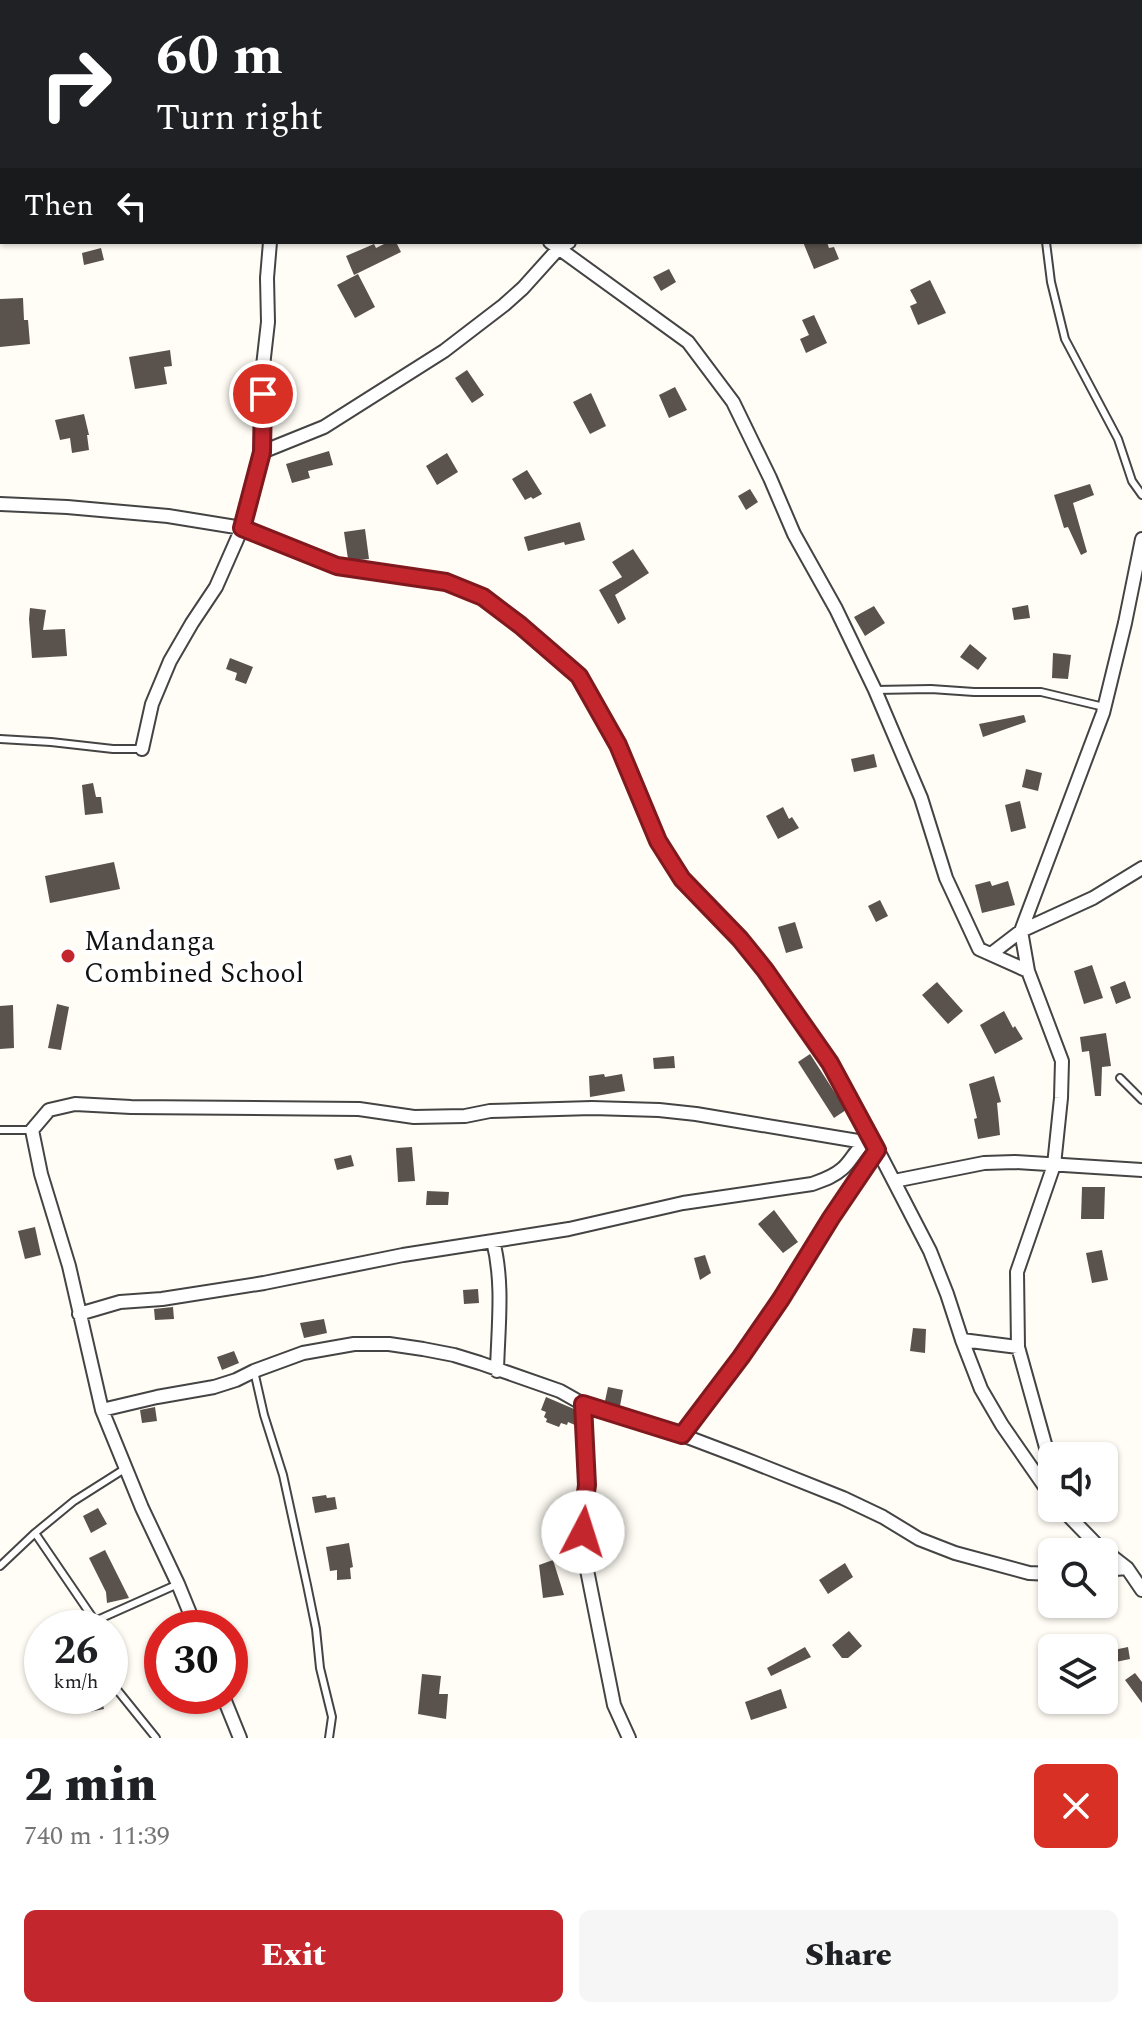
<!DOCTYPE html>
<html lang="en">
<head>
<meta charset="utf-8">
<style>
	:root { --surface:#fff; --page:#f6f6f6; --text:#202124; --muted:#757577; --accent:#c4262e }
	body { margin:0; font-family:Spectral,serif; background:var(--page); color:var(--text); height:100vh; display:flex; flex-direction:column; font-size:30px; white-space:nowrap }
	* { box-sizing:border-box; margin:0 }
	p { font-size:26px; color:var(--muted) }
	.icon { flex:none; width:44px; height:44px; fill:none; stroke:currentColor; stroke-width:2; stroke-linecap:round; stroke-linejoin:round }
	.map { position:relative; height:1738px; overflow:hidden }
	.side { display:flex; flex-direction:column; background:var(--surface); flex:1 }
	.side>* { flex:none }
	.hud { position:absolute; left:0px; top:0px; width:1142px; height:244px; box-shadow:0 2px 6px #0004; background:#202124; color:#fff; overflow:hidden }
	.tools { position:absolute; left:1038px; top:1442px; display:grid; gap:16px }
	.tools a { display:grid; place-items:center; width:80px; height:80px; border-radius:12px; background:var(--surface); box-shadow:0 2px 6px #0004; font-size:40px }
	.speed { position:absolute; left:24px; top:1610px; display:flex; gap:16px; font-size:40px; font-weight:700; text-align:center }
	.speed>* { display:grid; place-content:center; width:104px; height:104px; border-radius:50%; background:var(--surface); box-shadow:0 2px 6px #0004; line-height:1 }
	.speed small { font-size:20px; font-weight:400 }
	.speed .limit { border:12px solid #d22; background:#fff; color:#111 }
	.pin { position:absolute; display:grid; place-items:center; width:68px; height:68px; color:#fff; margin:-34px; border:4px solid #fff; border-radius:50%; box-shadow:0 2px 8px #0007 }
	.me { position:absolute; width:88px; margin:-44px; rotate:5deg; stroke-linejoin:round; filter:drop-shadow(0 0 6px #0008) }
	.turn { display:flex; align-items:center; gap:28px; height:168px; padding:0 24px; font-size:36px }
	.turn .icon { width:104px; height:104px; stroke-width:2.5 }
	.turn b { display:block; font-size:56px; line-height:68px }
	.then { display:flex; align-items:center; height:76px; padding:0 24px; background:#0003; gap:16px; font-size:30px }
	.round { display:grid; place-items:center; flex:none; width:84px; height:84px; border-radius:12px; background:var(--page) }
	.overview { display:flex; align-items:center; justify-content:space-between; height:136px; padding:0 24px }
	h1 { font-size:48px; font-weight:800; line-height:60px }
	.cta { display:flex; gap:16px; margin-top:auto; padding:16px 24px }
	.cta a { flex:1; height:92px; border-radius:12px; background:var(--accent); color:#fff; font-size:32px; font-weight:800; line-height:92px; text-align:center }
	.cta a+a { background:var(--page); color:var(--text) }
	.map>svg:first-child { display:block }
	.building { fill:#5a524d }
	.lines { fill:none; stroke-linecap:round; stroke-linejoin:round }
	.service-casing { stroke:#444; stroke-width:10 }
	.minor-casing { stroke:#444; stroke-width:16 }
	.service { stroke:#fff; stroke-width:6 }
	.minor { stroke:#fff; stroke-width:12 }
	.route-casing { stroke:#7f191e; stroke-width:20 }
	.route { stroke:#c4262e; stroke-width:14 }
	.poi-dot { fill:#c4262e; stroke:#fff; stroke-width:3 }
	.labels { text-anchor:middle; stroke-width:8; stroke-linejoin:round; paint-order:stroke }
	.poi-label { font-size:28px; fill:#111; stroke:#fff; text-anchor:start }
</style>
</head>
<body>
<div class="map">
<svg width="1142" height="1738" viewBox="0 0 1142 1738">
	<rect width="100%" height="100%" fill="#fffdf5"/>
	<path class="building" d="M388 242H396L401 252 354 275 346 256 374 244 376 248Z
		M803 242H827L829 248 834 247 839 259 814 269Z
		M101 248 104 260 84 265 82 253Z
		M669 269 676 282 661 291 653 277Z
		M358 274 375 307 355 318 337 285Z
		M930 280 946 313 918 325 910 306 917 303 910 290Z
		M23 298 24 320H28L30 344 0 347V299Z
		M814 315 827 343 806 353 800 339 809 335 802 320Z
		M170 350 172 366 164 367 167 384 135 389 129 357Z
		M467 370 484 395 472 403 455 378Z
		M675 387 687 410 669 418 659 395Z
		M591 393 606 426 590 434 573 402Z
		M84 414 89 435H87L89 450 72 453 70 438 60 440 55 420Z
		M329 451 333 465 308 471 310 478 292 483 286 464Z
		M447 453 458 472 437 485 426 466Z
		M527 470 542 494 533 499 531 497 525 500 512 479Z
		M1090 484 1094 495 1073 503 1087 552 1081 555 1068 527 1064 528 1054 495Z
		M750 489 758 502 746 510 738 496Z
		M580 522 585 540 565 545 564 542 528 551 524 537Z
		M365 529 369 559 359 560 348 559 344 532Z
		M633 549 649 573 615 595 626 619 618 624 599 590 622 577 612 562Z
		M1028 605 1030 618 1014 620 1012 608Z
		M874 606 885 623 865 636 854 617Z
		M30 608 46 610 43 630 65 629 67 656 32 658 29 619Z
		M970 644 987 658 978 670 960 657Z
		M1053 653 1071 655 1068 679 1052 678Z
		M230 658 253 667 246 684 235 680 237 673 226 669Z
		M1024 715 1026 722 983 737 979 724Z
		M874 754 877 767 854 772 851 759Z
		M1026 769 1042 773 1038 791 1022 787Z
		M93 783 96 797H101L103 813 85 815 82 785Z
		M1020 801 1026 828 1011 832 1005 805Z
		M783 807 789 819 792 817 799 828 778 839 766 816Z
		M114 862 120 889 50 903 45 876Z
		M990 881 992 886 1008 881 1015 905 982 913 975 885Z
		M880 900 888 916 876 922 868 906Z
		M795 922 803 948 786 953 778 927Z
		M1092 965 1103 998 1084 1004 1074 971Z
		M1125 981 1131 998 1116 1004 1110 987Z
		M937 982 963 1011 948 1024 922 995Z
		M57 1004 69 1007 61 1050 48 1048Z
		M13 1005 14 1048 0 1049V1006Z
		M1004 1011 1013 1028 1015 1026 1023 1039 995 1054 980 1025Z
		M1106 1033 1111 1066 1102 1067 1101 1096H1095L1089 1051 1082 1052 1080 1037Z
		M810 1054 846 1110 834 1118 798 1062Z
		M674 1056 675 1068 654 1069 653 1058Z
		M604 1074 605 1077 622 1074 625 1091 590 1097 589 1076Z
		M994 1076 1001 1102 997 1103 1000 1135 978 1139 974 1119 977 1118 969 1084Z
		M412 1147 415 1181 398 1182 396 1148Z
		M351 1155 354 1166 337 1170 334 1159Z
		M1082 1187H1105L1104 1219H1081Z
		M427 1191 449 1192 448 1205H426Z
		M774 1210 798 1242 783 1253 758 1224Z
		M35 1227 41 1255 25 1259 18 1231Z
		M1102 1250 1108 1280 1092 1283 1086 1253Z
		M705 1255 711 1273 700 1280 694 1258Z
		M478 1289 479 1303 464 1304 463 1290Z
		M173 1307 174 1319 155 1320 154 1309Z
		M324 1319 327 1333 304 1338 300 1323Z
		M913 1328 926 1329 925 1353 910 1351Z
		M234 1351 239 1363 222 1370 217 1357Z
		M608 1387 623 1390 620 1406 605 1401Z
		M546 1397 574 1409 575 1425 568 1422 567 1425 561 1423 559 1427 546 1422 547 1419 544 1417 546 1412 541 1410Z
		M155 1407 157 1421 142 1423 140 1410Z
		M326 1495 327 1498 335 1497 337 1509 315 1513 312 1497Z
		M98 1508 107 1524 91 1533 83 1516Z
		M349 1543 353 1567 350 1568 351 1579 337 1580V1570L330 1571 326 1547Z
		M105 1550 129 1598 107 1603 106 1592 89 1558Z
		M553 1560 564 1595 543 1598 539 1565Z
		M845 1563 853 1577 828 1594 819 1580Z
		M849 1631 862 1646 848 1658H842L832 1645Z
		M805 1647 811 1657 771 1676 767 1668Z
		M1128 1647 1130 1659 1106 1664 1104 1652Z
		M1135 1673 1142 1682V1703L1125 1680Z
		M422 1674 441 1676 439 1694H448L446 1719 418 1714Z
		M781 1689 787 1708 751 1720 745 1702Z
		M86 1696H101L104 1709 89 1712Z"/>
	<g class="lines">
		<g class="service-casing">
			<path id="service" d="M1046 242 1051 282 1065 339 1118 439 1132 481 1142 495
				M875 690 931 689 974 692H1041L1104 707
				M0 739 51 742 113 749H142
				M1120 1078 1142 1100
				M0 1130H32
				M254 1371 264 1415 283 1475 307 1585 316 1629 320 1668 332 1717 329 1738
				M35 1533 95 1621
				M0 1566 35 1533 74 1501 126 1468
				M93 1628 95 1621 178 1584
				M110 1681 156 1738"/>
		</g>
		<g class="minor-casing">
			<path id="minor" d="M188 0 196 2
				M206 0 207 2
				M572 0 573 2
				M784 0V2
				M1088 0 1095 2
				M313 2 324 0
				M908 2 927 0
				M1140 15H1142
				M1140 92H1142
				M0 160H2
				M550 242 688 342 733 402 770 478 794 534 836 609 875 690 921 798 946 878 979 949 1028 971
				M262 452 324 427 444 351 504 305 523 288 559 248 569 242
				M0 504 67 507 168 516 242 528 337 566 446 582 483 597 496 606 579 676 618 745 658 841 682 879 755 956 830 1063 872 1139 930 1251 947 1294 962 1340 981 1389 1002 1425 1052 1497
				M142 749 152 704 170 661 192 623 216 587 242 528 250 502 262 452 263 366 268 322 267 278 270 242
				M991 954 1021 931 1093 898 1142 868
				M894 1181 984 1163 1015 1162 1142 1170
				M79 1314 120 1302 162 1299 264 1283 403 1255 493 1241
				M962 1340 1018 1347
				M497 1371C498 1328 504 1283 493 1241L569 1229 683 1203 812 1184C823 1180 833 1177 842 1169 852 1161 857 1146 869 1140
				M583 1404 587 1485 583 1514V1550L614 1705 629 1738
				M102 1410 157 1397 214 1387 236 1380 254 1371 303 1353 354 1344H389L423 1349 454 1355 480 1363 560 1391 583 1404 682 1435 740 1457 843 1498 883 1517 919 1539 955 1553 1029 1573 1052 1574
				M682 1435 741 1357 781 1299 831 1218 877 1150
				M1052 1469 1018 1347 1017 1272 1054 1165 1061 1098 1062 1061 1028 971 1021 931 1103 713 1125 623 1142 539
				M1061 1508 1096 1544 1127 1568 1142 1590
				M1104 1570 1127 1568
				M196 1628 178 1584 142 1508 102 1410 69 1266 41 1174 32 1130 49 1110 75 1104 131 1107 359 1109 414 1117 465 1116 490 1111 592 1108 659 1110 696 1114 864 1142
				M223 1696 240 1738"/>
		</g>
		<use href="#service" class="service"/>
		<use href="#minor" class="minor"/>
	</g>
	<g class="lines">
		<g class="route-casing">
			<path id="route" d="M263 394 262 452 242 528 337 566 446 582 483 597 520 625 579 676 618 745 658 841 682 879 740 939 765 970 830 1063 877 1150 831 1218 781 1299 741 1357 682 1435 583 1404 587 1485 583 1514V1532"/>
		</g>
		<use href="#route" class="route"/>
	</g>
	<circle class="poi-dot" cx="68" cy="956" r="8"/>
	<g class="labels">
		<g class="poi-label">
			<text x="84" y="950">Mandanga<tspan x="84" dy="32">Combined School</tspan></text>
		</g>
	</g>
</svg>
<div class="tools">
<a><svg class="icon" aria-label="sound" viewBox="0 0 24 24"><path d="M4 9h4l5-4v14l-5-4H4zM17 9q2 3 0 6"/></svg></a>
<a><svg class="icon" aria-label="search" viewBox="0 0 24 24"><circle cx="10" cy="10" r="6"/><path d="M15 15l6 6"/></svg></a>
<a><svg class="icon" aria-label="layers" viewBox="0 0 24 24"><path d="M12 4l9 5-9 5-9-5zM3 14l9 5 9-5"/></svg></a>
</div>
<div class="speed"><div>26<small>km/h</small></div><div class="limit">30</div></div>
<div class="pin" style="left:263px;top:394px;background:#d93025"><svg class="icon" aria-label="arrive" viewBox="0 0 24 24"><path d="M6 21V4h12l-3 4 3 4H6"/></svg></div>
<svg class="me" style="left:583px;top:1532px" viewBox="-20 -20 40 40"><circle r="19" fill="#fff"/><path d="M0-13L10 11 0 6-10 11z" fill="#c4262e"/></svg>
<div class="hud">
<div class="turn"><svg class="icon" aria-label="right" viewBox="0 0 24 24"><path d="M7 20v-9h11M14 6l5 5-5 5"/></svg><div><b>60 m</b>Turn right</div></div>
<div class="then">Then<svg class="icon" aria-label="left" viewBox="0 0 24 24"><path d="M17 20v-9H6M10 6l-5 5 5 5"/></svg></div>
</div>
</div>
<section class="side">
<div class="overview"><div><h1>2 min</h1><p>740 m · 11:39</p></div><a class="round" style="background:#d93025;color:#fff"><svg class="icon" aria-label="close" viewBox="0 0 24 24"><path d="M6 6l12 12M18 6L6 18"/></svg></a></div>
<div class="cta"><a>Exit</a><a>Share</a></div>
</section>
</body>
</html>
